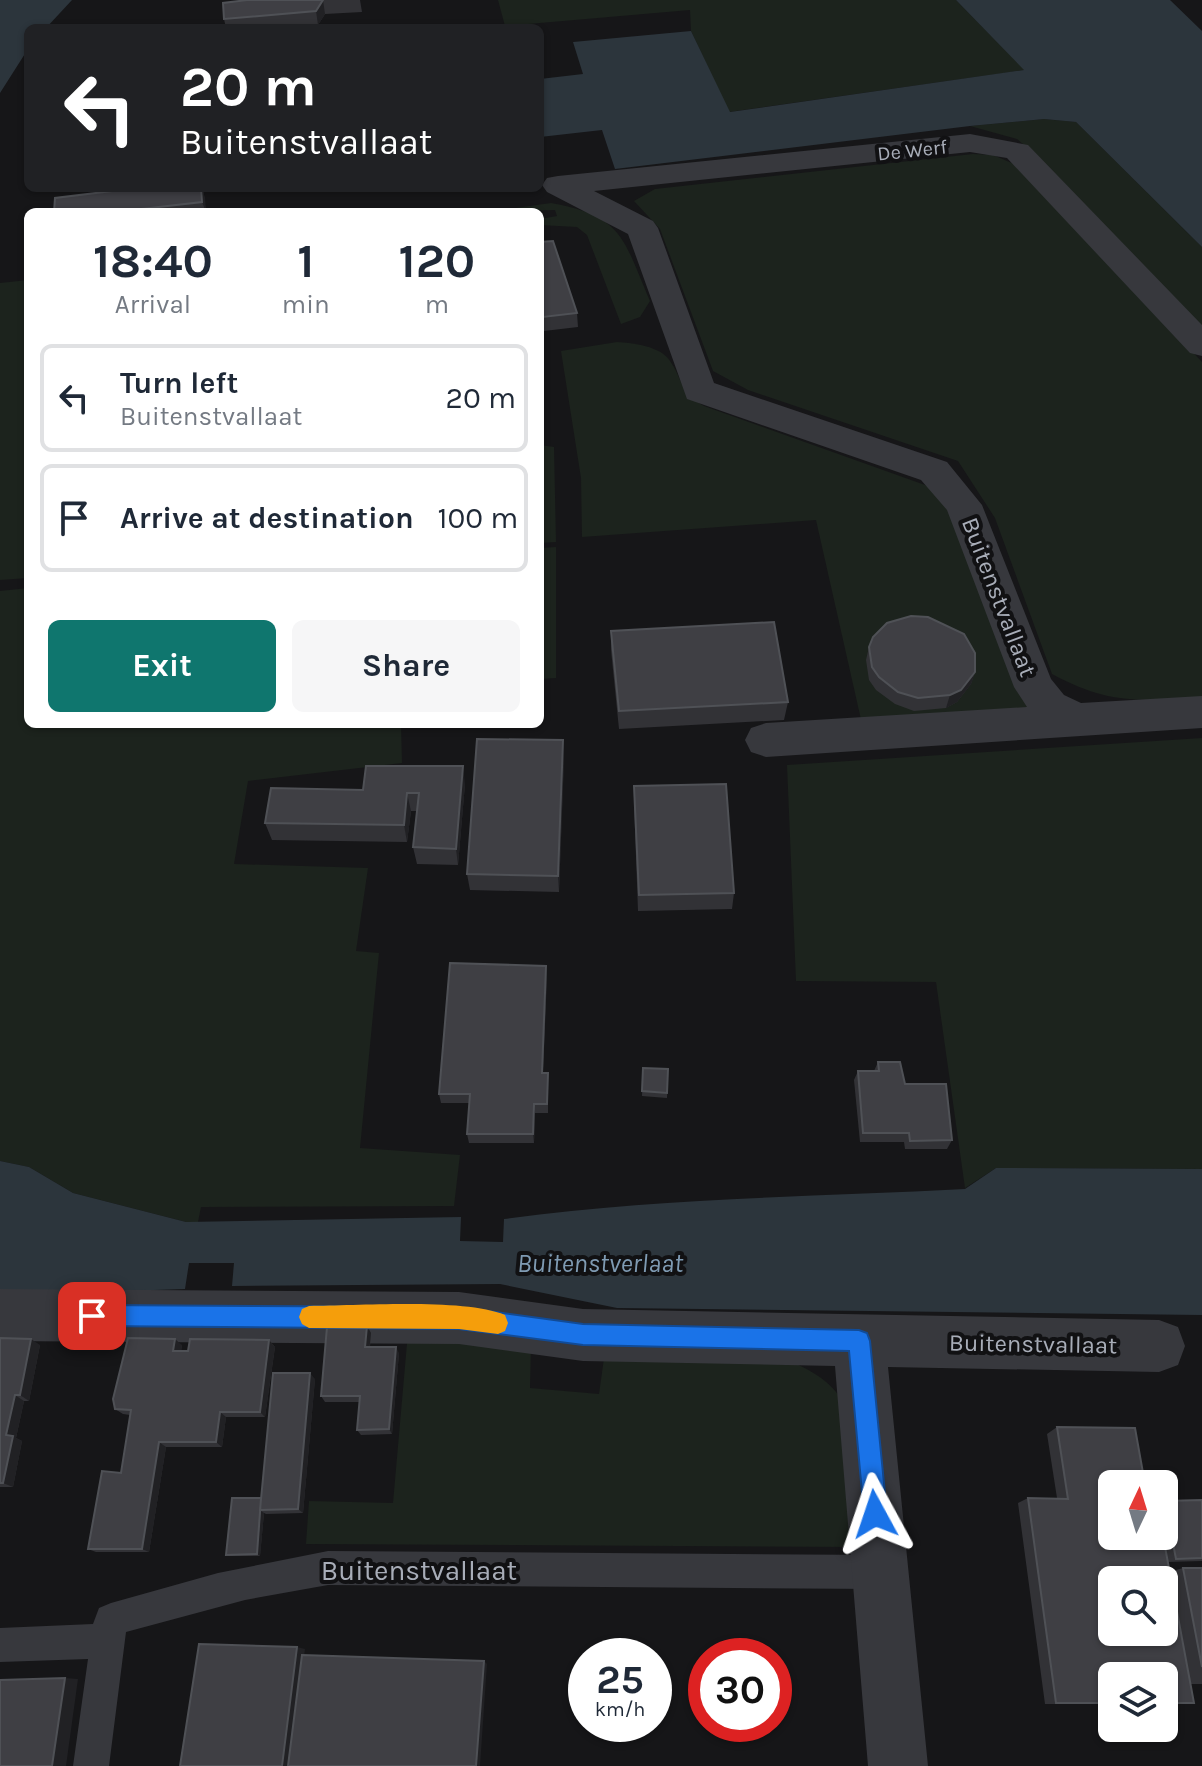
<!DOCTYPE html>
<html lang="en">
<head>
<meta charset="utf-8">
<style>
	:root { --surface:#fff; --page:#f6f6f7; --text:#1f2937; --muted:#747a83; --line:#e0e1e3; --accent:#0f766e }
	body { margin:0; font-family:Karla,sans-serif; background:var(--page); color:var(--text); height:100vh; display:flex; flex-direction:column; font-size:30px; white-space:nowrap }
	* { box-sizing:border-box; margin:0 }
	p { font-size:26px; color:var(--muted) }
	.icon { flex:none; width:44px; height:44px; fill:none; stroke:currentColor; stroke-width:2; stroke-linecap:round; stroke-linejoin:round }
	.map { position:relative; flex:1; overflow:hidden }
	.details { position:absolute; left:24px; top:208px; width:520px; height:520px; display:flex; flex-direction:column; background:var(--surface); border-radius:12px; box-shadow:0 2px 6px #0004 }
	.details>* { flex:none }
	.hud { position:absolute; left:24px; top:24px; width:520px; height:168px; border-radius:12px; box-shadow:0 2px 6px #0004; background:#202124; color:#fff; overflow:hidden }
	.needle { width:52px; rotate:4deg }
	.controls { position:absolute; left:1098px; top:1470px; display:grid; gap:16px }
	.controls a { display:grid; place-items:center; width:80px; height:80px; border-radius:12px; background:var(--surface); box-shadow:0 2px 6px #0004; font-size:40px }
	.speed { position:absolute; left:568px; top:1638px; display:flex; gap:16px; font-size:40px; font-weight:700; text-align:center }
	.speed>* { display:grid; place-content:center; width:104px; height:104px; border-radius:50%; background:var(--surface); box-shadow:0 2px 6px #0004; line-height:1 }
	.speed small { font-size:20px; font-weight:400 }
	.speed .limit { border:12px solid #d22; background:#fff; color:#111 }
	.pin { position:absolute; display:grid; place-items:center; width:68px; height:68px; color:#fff; margin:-34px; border-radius:16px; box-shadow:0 4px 12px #0006 }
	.me { position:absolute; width:88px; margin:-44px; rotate:355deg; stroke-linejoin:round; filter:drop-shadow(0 0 6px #0008) }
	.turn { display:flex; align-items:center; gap:28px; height:168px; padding:0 24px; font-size:36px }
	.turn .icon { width:104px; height:104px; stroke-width:2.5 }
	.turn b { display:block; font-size:56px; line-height:68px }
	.eta { display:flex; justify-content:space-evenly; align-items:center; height:136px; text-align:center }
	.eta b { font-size:48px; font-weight:700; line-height:56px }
	.button { display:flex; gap:16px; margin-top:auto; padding:16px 24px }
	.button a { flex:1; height:92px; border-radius:12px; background:var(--accent); color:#fff; font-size:32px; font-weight:700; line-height:92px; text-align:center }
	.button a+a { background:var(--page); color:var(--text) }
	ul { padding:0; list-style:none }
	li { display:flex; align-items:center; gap:24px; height:108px; margin:0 16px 12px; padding:0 8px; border:4px solid var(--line); border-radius:12px }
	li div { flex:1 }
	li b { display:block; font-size:30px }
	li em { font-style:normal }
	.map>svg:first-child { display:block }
	.green { fill:#1c231d }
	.water { fill:#2c353c }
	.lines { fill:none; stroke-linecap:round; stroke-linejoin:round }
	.lane { fill:#37383d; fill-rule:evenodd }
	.street { fill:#37383d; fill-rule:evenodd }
	.wall { fill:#323236 }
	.shaded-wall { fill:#212124 }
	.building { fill:#3f3f44; stroke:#4f5156; stroke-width:2; fill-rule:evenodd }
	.route { fill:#1a73e8; stroke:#114b97; stroke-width:2 }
	.slow { fill:#f59e0b }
	.labels { text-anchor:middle; stroke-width:8; stroke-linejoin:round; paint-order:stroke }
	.far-street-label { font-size:20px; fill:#a8adb8; stroke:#111113 }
	.street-label { font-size:24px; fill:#a8adb8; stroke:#111113 }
	.water-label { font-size:26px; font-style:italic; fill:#7f9bb3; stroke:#111113 }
	.near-street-label { font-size:28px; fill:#a8adb8; stroke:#111113 }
</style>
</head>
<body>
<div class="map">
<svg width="1202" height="1766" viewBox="0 0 1202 1766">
	<rect width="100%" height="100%" fill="#161618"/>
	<path class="green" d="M498 0H956L1025 70 729 112 691 31 690 10 505 26Z
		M1044 119 1076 122 1202 247V327L1037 156 1017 139 970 126Z
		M973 154 993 155 1014 164 1202 362V697C1138 701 1110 705 1052 674L995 518 958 461 748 390 713 371 660 229 634 201 655 189Z
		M551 203C624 216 623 239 650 301L640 317 621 324 587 235 577 227 540 225V219L557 216 555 210 486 212Z
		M28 280V578L0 580V283Z
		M617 342C632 343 661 346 670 361 684 381 679 392 704 406L939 490 1046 714 862 724 816 520 582 537 581 478 561 351Z
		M540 445 554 447 556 542 540 543Z
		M556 547V678L540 679V548Z
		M28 588V724H401L402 763 248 781 234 864 368 868 356 951 379 953 360 1148 460 1155 454 1206 201 1207 198 1222H186L73 1193 29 1167 0 1161V591Z
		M1202 738V1169L996 1168 965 1188 936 982 796 981 787 765Z
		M408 1332 531 1345 530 1388 599 1394 605 1351 789 1361C811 1370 831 1381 843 1402 852 1419 858 1521 860 1547L306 1544 309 1501 393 1503Z"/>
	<path class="water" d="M0 0H72L46 28H28V49L0 93Z
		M956 0H1170L1202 31V247L1076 122 1044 119 970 126 615 169 602 130 540 137V79L583 74 573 42 691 31 730 112 1024 70Z
		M0 1161 29 1167 73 1193 186 1222 461 1217 460 1241 503 1242 504 1219C655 1198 812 1197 965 1189L996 1168 1202 1169V1315L617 1308 500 1284 232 1286 234 1263H189L185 1289 0 1295Z"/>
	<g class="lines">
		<path class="lane" d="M328 1551 881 1555 893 1560 898 1572 893 1584 881 1589 328 1585 245 1600 126 1632 109 1766H73L88 1659 0 1662V1628L93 1624 99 1608 111 1603 218 1573Z"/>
		<path class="street" d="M970 134 1028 145 1202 325V356L1190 353 1007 158 970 152 594 191 653 221 658 228 714 383 947 462 982 505 1051 679 1064 695 1081 703 1202 696V728L766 757 751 752 745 740 751 728 766 723 1027 707 1014 687 947 510 921 480 687 399 628 234 547 192 542 185 547 178 558 176Z
			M0 1289 459 1292 583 1309 1159 1320 1178 1327 1185 1346 1178 1365 1159 1372 888 1367 928 1766H868L835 1366 583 1361 459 1344 0 1341Z"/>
	</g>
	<path class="wall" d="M247 0H360L362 12 325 14 318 25 289 28H226L224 19Z
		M137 188H210L203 189 206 212H54Z
		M540 242 577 313 578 327 544 331 540 318Z
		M611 631 788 702 784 720 619 729 611 650Z
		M869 647 975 672 971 684 957 702 946 708 914 711 895 704 876 690 869 680 866 660Z
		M564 758 559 892 470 890 467 874Z
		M465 784 458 865 417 864 413 847 417 811H411L407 842 272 840 265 823 363 790Z
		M634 786 734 893 732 909 638 911 634 803Z
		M547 976 543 1073H548V1113H535L534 1143H469L467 1134 470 1103H441L439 1094Z
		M878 1062 905 1084 952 1140 947 1149H905L904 1142H860L854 1080 858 1071H874Z
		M643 1068 668 1069 667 1098 642 1096Z
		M367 1326 371 1333 370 1347 399 1353 392 1434 361 1435 357 1430 360 1402H325L321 1396Z
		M0 1338 40 1345 29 1401H24L16 1438 22 1441 13 1487H0Z
		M269 1340 275 1347 265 1417H226L222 1447H166L149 1552H96L88 1549 121 1473 130 1415 123 1414 115 1409 182 1345 181 1351H188Z
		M315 1379 303 1513 266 1514 264 1513 260 1556H229L226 1555 261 1498Z
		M1057 1427 1112 1536H1164V1501L1202 1500V1561L1167 1562 1169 1572 1183 1568H1202V1684H1190L1194 1703 1164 1704V1676H1112V1704H1045L1018 1503 1028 1498H1057L1047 1434Z"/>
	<path class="shaded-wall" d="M323 0 325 14 318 25 316 11Z
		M201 188 205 197 206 212 202 202Z
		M975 672 971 684 957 702 946 708 950 695Z
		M563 740 564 758 559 892 558 876Z
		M463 766 465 784 458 865 456 849Z
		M407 793 411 811 407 842 404 825Z
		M546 966 547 976 542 1082V1073Z
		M534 1104 535 1113 534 1143 533 1134Z
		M367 1326 371 1333 369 1353 365 1347Z
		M31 1339 40 1345 29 1401 20 1395Z
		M175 1339 182 1345 180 1357 173 1351Z
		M269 1340 275 1347 265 1417 260 1412Z
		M396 1347 399 1353 392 1434 389 1429Z
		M310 1373 315 1379 303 1513 298 1509Z
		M15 1395 24 1401 16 1438 22 1441 13 1487 3 1483 6 1435Z
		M220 1412 226 1417 222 1447 216 1442Z
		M159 1442 166 1447 149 1552 142 1549Z
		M261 1511 264 1513 260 1556 257 1554Z
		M297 1647 305 1649 290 1766H282Z
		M484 1661 487 1664 480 1766H476Z
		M65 1678 78 1679 66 1766H52Z"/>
	<path class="building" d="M247 0H323L316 11 224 19 223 3Z
		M137 188H201L202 202 115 212H54L55 198Z
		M553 241 577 313 543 317 540 306V242Z
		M911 616 928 617 964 634 975 653V672L961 690 950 695 918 698 898 692 879 677 872 667 869 647 873 637 887 623Z
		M774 622 788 702 619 711 611 631Z
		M477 739 563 740 558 876 467 874Z
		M366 766H463L456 849 413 847 419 793H407L404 825 265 823 271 788 363 790Z
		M726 784 734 893 639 895 634 786Z
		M450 963 546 966 542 1073H548L547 1104H534L533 1134H467L470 1094H439Z
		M878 1062H900L905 1084H946L952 1140 910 1141 909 1133H863L858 1071H879Z
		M643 1068 668 1069 667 1093 642 1091Z
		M367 1326 365 1347H396L389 1429 357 1430 360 1396H321L327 1327Z
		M0 1338 31 1339 20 1395H15L6 1435 13 1436 3 1483H0Z
		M128 1338 175 1339 173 1351H188L190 1339 269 1340 260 1412H220L216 1442H159L142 1549H88L102 1471 121 1473 131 1410 115 1409 113 1399Z
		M273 1373H310L298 1509 260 1510Z
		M1057 1427 1135 1428 1145 1484H1112V1536H1163L1194 1703H1164V1676H1112V1703H1056L1028 1498 1068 1499ZM1112 1580H1164V1632H1112Z
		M232 1498H261L257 1554 226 1555Z
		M1202 1500V1558L1176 1559 1165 1501Z
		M1183 1568H1202V1667Z
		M199 1644 297 1647 282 1766H180Z
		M302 1655 484 1661 476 1766H288Z
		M65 1678 52 1766H0V1680Z"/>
	<path class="route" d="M92 1305 459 1307 583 1324 859 1330 867 1333 870 1341 887 1514 884 1523 875 1526 867 1523 864 1514 849 1351 583 1345 459 1329 92 1326 84 1323 81 1316 84 1308Z"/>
	<path class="slow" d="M309 1306C358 1306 464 1298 505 1315L508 1323 505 1331 498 1334 459 1329 309 1328 302 1324 299 1317 302 1309Z"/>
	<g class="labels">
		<g class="far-street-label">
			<text transform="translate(912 150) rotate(-6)" y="7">De Werf</text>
		</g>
		<g class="street-label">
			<text transform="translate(999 597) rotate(69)" y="8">Buitenstvallaat</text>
			<text transform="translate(1033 1344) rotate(1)" y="8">Buitenstvallaat</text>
		</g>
		<g class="water-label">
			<text x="600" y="1272">Buitenstverlaat</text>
		</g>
		<g class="near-street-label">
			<text x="419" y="1580">Buitenstvallaat</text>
		</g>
	</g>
</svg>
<div class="controls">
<a><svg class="needle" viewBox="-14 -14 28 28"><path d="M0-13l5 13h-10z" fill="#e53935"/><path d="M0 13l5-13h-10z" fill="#747a83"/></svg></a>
<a><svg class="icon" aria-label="search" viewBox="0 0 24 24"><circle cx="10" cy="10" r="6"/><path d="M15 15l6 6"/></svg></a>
<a><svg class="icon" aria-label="layers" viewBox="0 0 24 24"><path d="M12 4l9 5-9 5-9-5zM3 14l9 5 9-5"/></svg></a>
</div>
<div class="speed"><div>25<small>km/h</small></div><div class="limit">30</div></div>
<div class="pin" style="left:92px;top:1316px;background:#d93025"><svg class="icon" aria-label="arrive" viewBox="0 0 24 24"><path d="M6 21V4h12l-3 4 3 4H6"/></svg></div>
<svg class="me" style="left:875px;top:1514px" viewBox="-20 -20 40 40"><path d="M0-17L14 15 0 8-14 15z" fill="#1a73e8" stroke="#fff" stroke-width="4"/></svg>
<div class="hud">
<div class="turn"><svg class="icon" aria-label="left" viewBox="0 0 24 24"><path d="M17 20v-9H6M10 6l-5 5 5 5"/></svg><div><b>20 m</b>Buitenstvallaat</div></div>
</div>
<section class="details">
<div class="eta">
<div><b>18:40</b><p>Arrival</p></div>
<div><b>1</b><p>min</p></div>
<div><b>120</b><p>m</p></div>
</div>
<ul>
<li><svg class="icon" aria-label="left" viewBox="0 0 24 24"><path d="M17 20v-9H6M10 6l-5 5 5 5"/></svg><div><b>Turn left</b><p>Buitenstvallaat</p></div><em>20 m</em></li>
<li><svg class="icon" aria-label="arrive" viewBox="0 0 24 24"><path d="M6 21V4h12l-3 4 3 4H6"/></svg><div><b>Arrive at destination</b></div><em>100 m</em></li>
</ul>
<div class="button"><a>Exit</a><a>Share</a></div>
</section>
</div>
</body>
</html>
